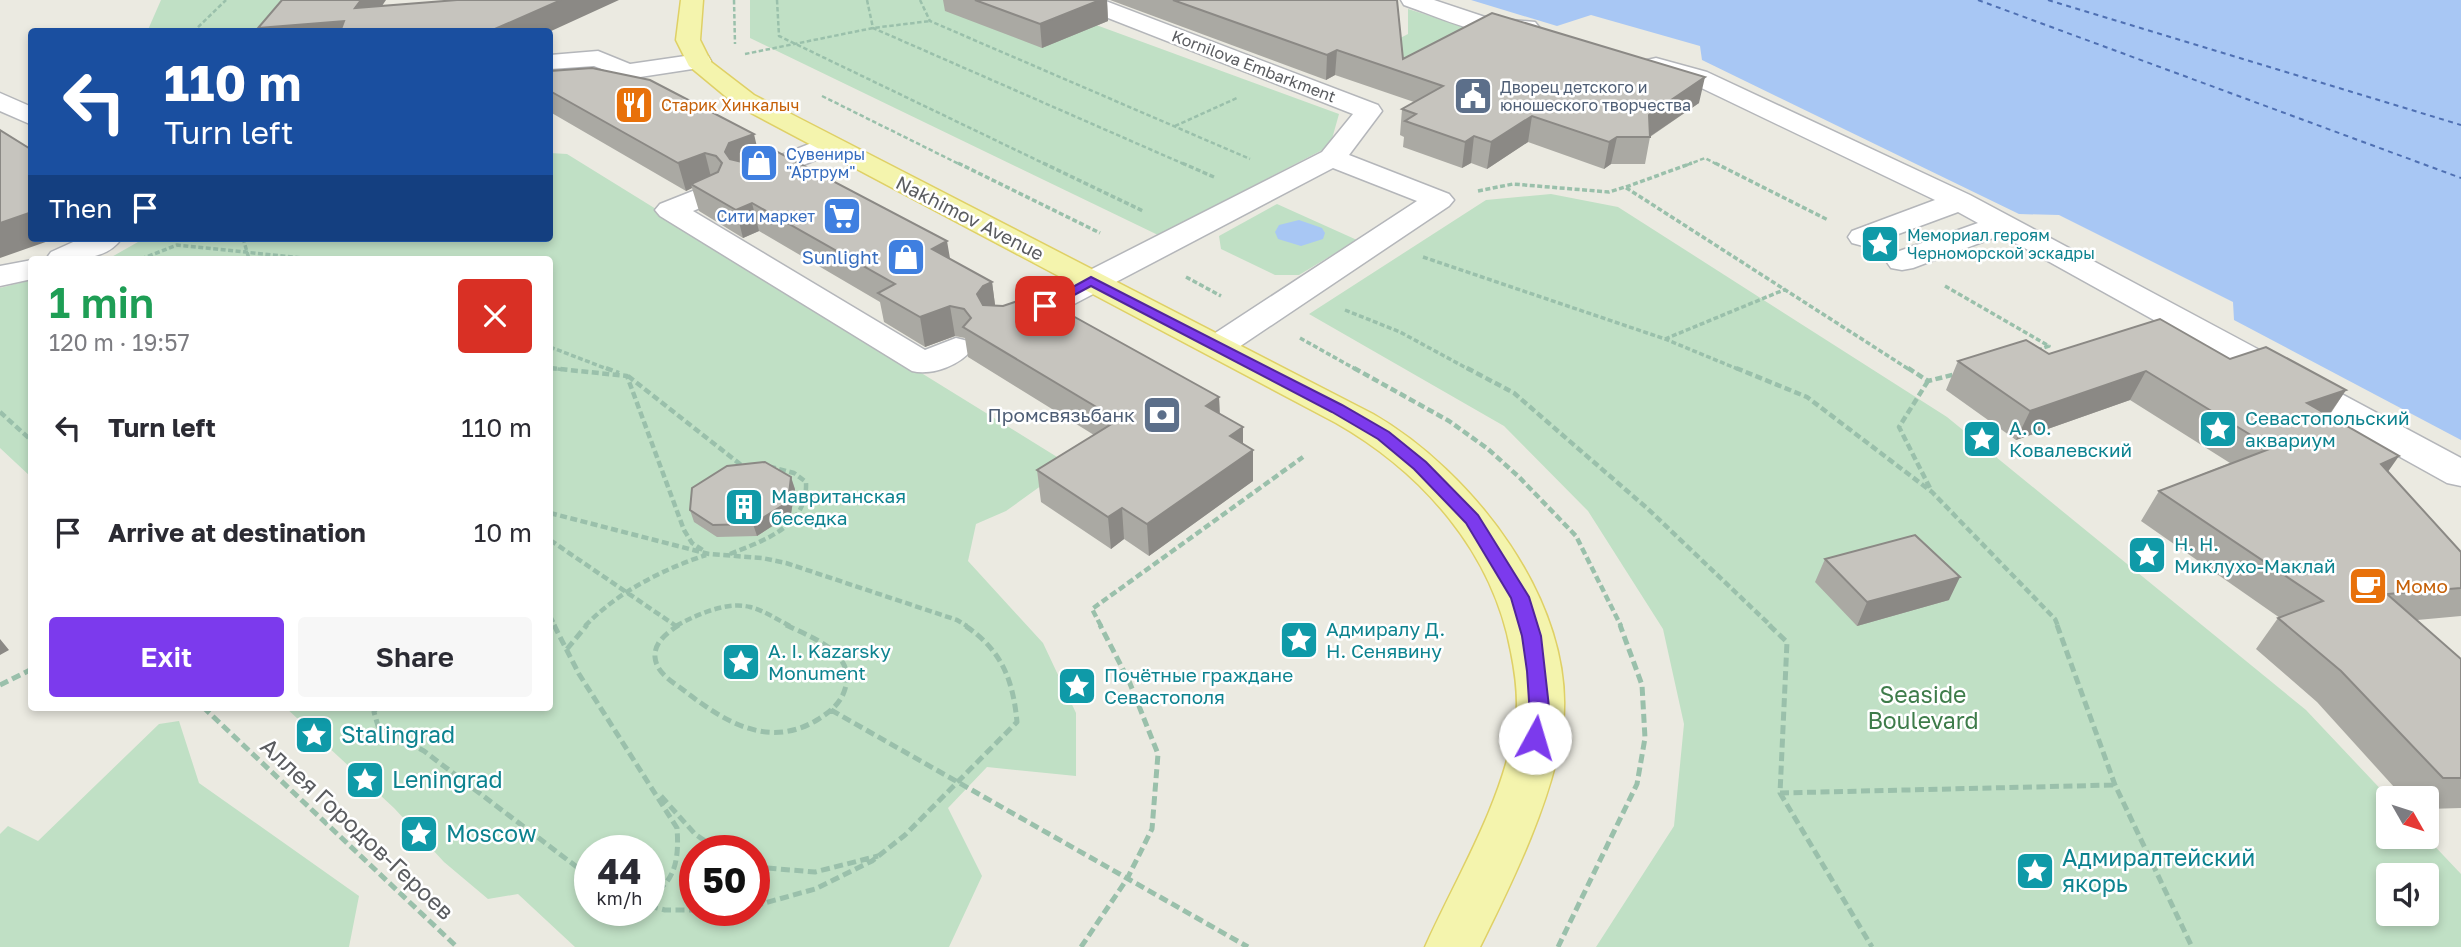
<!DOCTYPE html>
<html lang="en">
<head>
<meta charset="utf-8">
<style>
	:root { --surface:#fff; --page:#f7f7f7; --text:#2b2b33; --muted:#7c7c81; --accent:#7c3aed }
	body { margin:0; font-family:"Golos Text",sans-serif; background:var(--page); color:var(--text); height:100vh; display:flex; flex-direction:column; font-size:26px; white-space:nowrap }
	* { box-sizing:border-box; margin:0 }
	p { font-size:23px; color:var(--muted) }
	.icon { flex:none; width:38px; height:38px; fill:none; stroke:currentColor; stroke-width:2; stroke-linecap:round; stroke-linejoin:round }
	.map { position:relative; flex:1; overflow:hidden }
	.drawer { position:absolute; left:28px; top:256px; width:525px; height:455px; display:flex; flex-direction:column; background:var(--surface); border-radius:7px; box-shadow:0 4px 10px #0003 }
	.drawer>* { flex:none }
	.top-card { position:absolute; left:28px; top:28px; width:525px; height:214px; border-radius:7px; box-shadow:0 4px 10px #0003; background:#1a4fa0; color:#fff; overflow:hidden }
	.needle { width:46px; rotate:129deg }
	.fabs { position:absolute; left:2376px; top:786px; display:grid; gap:14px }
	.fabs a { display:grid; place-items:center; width:63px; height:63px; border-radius:7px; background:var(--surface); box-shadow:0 4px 10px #0003; font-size:35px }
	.speed { position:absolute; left:574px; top:835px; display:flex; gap:14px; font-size:35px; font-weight:700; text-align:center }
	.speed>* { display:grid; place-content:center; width:91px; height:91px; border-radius:50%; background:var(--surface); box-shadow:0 4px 10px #0003; line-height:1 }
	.speed small { font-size:18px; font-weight:400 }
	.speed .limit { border:10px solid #d22; background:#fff; color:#111 }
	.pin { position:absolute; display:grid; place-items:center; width:60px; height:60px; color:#fff; margin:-30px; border-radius:14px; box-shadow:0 4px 10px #0006 }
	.me { position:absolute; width:77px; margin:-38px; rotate:6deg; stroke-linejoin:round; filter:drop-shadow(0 0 5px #0008) }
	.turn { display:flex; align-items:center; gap:24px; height:147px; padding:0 21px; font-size:32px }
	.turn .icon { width:91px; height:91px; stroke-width:2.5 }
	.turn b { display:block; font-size:49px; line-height:60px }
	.then { display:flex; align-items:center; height:66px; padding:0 21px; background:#0003; gap:14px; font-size:26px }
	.round { display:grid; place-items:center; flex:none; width:74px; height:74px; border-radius:7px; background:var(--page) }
	.summary { display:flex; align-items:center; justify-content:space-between; height:119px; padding:0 21px }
	h1 { font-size:42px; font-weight:600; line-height:52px; color:#1e9e55 }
	.primary-button { display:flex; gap:14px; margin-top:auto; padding:14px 21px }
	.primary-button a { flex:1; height:80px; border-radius:7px; background:var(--accent); color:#fff; font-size:28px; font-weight:600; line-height:80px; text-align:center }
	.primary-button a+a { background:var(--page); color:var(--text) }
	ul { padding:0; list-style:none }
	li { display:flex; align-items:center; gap:21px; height:105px; padding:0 21px }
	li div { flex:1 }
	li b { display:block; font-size:26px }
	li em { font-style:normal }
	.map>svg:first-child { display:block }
	.green { fill:#c0e0c5; fill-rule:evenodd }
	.water { fill:#a8c7f4 }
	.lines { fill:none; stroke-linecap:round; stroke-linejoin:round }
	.ferry { stroke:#4f70b3; stroke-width:2; stroke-dasharray:5 4.5; stroke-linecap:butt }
	.minor-casing { stroke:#b4b6ba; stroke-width:3 }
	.major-casing { stroke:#dfd066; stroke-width:3 }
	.path-far3 { stroke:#9ac0ab; stroke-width:2.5; stroke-dasharray:4.5 2.5; stroke-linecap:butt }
	.path-far2 { stroke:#9ac0ab; stroke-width:3.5; stroke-dasharray:5 2.5; stroke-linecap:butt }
	.path-far1 { stroke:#9ac0ab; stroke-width:4.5; stroke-dasharray:7 3.5; stroke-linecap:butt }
	.path { stroke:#9ac0ab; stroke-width:5; stroke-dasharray:9 4.5; stroke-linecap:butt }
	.minor { fill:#fff; fill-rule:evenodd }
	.major { fill:#f4f4ad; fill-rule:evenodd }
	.wall { fill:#aaa9a3 }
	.shaded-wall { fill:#8b8985 }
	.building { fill:#c6c4be; stroke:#8b8985; stroke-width:2 }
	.route { fill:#7c3aed; stroke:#51269a; stroke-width:2 }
	.labels { text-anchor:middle; stroke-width:5; stroke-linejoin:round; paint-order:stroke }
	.far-street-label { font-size:16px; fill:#5a5c60; stroke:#fff }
	.far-service-label { font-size:16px; fill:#4e5e75; stroke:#fff; text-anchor:start }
	.far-food-label { font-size:16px; fill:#c56008; stroke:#fff; text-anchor:start }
	.far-shop-label { font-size:16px; fill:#366cbe; stroke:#fff; text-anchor:start }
	.far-culture-label { font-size:16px; fill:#0d838f; stroke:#fff; text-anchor:start }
	.street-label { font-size:19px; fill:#5a5c60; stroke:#fff }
	.shop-label { font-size:19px; fill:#366cbe; stroke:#fff; text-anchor:end }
	.service-label { font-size:19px; fill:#4e5e75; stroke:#fff; text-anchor:end }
	.culture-label { font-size:19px; fill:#0d838f; stroke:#fff; text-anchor:start }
	.food-label { font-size:19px; fill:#c56008; stroke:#fff; text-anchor:start }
	.near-park-label { font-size:23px; fill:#3e7c4a; stroke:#fff }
	.near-culture-label { font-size:23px; fill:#0d838f; stroke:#fff; text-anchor:start }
	.near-street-label { font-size:23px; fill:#5a5c60; stroke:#fff }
</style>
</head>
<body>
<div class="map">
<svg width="2461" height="947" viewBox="0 0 2461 947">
	<rect width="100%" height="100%" fill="#ebeae1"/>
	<path class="green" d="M161 0H289L269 31 147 32Z
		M750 0H1028L1339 114 1330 146 1158 235 750 38Z
		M1408 9 1479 31 1401 63 1371 53 1408 34Z
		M550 153 567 154 1070 465 1006 511 976 524 968 561 1043 643 1076 713V776L987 767 948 808 982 876 949 947H575L518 894 488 899 444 862 394 808 285 707H550V259H108L145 238H550ZM590 850H649V910H590ZM695 850H754V910H695Z
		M1551 194 1618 207 1947 417 2306 710 2389 798V836L2426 837 2461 874V947H1596L1674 826 1684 724 1663 629 1588 511 1504 426 1309 314 1486 200ZM2389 875H2427V914H2389Z
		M1277 204 1357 240 1299 275H1275L1221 249 1219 236Z
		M31 280H32L31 477 0 448V288Z
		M179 721 199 783 359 896 349 947H0V834L8 826 38 841 159 724Z"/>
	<path class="water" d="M1471 0H2461V440L2234 320 2233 302 2059 215 2019 214 1702 60 1700 46 1591 15 1557 26Z
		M1299 220 1322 228 1325 233 1323 239 1301 246 1278 239 1275 232 1279 225Z"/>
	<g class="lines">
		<path class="ferry" d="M1978 0 2461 178
			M2048 0 2461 125"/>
		<g class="minor-casing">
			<path id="minor" d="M1072 0H1103L1378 105 1382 111 1349 155 1449 194 1454 200 1449 206 1230 353 1218 356 1206 353 1201 346 1206 339 1417 201 1333 168 1057 313C1035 322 1012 337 989 331L984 324 989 317 1033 299 1322 152 1353 114 1075 5Z
				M1401 0H1434L1488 18 1535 22 1539 27 1535 32C1492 43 1444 19 1404 5Z
				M598 51 630 64 699 54 708 56 711 61 708 66 699 68 627 79 594 66 550 69V55Z
				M1656 58 1707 72 1970 195 2461 458V486L2447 483 2001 235 1913 268 1902 270 1891 268 1886 261 1891 254 1978 223 1958 212 1874 243 1863 246 1852 243 1848 237 1852 231 1935 200 1689 82 1647 70 1644 65 1647 60Z
				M0 93 32 107V125L0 111Z
				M827 137 837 139 841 145 837 151 758 184 748 187 738 184 734 178 738 172Z
				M713 183 723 186 727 192 723 198 693 211 925 350 956 338 968 341 973 348C961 365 932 376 912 371L660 216 655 210 660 204Z
				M82 238H122C106 262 72 259 46 259L51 252Z
				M32 260V279L0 286V266Z"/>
		</g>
		<g class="major-casing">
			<path id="major" d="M681 0H703L700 40 711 62 754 95 1373 414C1472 471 1576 603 1563 724 1555 795 1512 883 1480 947H1425C1457 876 1499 809 1514 731 1520 706 1516 677 1511 652 1493 552 1422 472 1336 423L736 105 689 66 676 40Z"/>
		</g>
		<path class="path-far3" d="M734 0 735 44
			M777 0 779 36 1047 165
			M867 0 873 28 1186 165
			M920 0 930 21 1250 159
			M193 32 226 0
			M745 54 873 28 930 21
			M822 96 961 165
			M1175 126 1237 98
			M1687 165 1705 158 1718 165"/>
		<path class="path-far2" d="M958 163 1100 233
			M1043 163 1143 211
			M1182 163 1214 177
			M1715 163 1828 220
			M1626 187 1692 163
			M1478 191 1513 184 1609 192 1625 187 1910 370
			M243 238 249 259
			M1423 257 1665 339 1740 370
			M141 259 177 245 312 259
			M1186 277 1221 296
			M1945 286 2049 346 2038 350
			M1345 310 1400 332 1470 370
			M1300 338 1357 370
			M1665 339 1786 289
			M550 347 610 370
			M550 368 566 370"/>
		<path class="path-far1" d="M550 368 627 376 684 530 692 543 704 551
			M606 368 619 373
			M1354 368 1449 421 1488 449 1519 477 1576 536 1621 626
			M1467 368 1514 393 1648 509 1771 626
			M1736 368 1807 397 1932 492 2055 619 2058 626
			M1908 368 1928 381 1956 374
			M628 376 745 468
			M1928 381 1899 427 1931 490
			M0 412 32 441
			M550 513 709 554 762 558 786 563 957 620 967 626
			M550 540 676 626
			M730 554C765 540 808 526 806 482L794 473 771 467
			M550 616 555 626
			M585 626C618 592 661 570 706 555
			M676 626C696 615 726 601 750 607 763 610 778 620 790 626
			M1101 626 1092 609 1303 457"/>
		<path class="path" d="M554 625 579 674 677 828C679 855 677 883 649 895
			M679 625C668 632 654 642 655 657 656 672 671 681 682 689 722 720 767 750 817 720 830 712 841 703 845 689 857 653 811 637 786 625
			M1769 625 1787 642 1780 793 1872 947
			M2057 625 2115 785 2192 947
			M567 649 587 625
			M0 685 32 669
			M203 707 457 947
			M377 707 374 712 378 726 424 751 590 877
			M831 710 1248 947
			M1780 793 2115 785
			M661 796 695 834 718 850
			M754 867 815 872 878 856
			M649 906 665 910H728
			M754 906 815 889 872 861 905 835 1017 722C1013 679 1001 649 964 625
			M1081 947 1127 879 1152 829 1158 754 1129 681 1100 625
			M1558 947 1637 784 1645 738 1642 685 1620 625"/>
		<use href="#minor" class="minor"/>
		<use href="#major" class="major"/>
	</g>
	<path class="wall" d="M943 0H1107L1108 21 1042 48 945 11Z
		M1110 0H1397L1403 59 1699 103 1650 137 1645 164H1611L1604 169 1528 142 1487 169 1471 163 1462 168 1403 147 1404 137 1400 135 1402 109 1414 102 1335 75 1326 80Z
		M550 71 759 156 992 282 995 305 1219 397 1220 414 1243 427V444L1253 481 1149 556 1124 539 1111 549 1041 502 1037 470 1094 435 968 357 965 338 955 336 925 347 884 322 880 302 759 231 743 238 699 211 692 188 686 191 550 112Z
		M2049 354 2230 359 2346 390 2329 416 2388 472 2461 552V616L2417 620 2461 659V808L2427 809V798H2404L2317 702 2256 649 2278 618H2280L2141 521 2159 491 2230 463 2130 400 2016 440 1946 390 1958 361Z
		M795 489 791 514 757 536 717 537 694 522 690 510Z
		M1825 559 1949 600 1857 626 1815 582Z"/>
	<path class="shaded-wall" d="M361 0H386L365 31 355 8Z
		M561 0H619L549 32H488Z
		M1100 0H1107L1108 21 1042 48 1040 24Z
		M344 21 349 32H260L258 28Z
		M1337 50 1335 75 1326 80 1327 55Z
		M1705 77 1699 103 1649 137V115Z
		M1532 116 1528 142 1487 169 1491 142Z
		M754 134 760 160 736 171 725 152 729 143Z
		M1474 136 1471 163 1462 168 1465 142Z
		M1617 137 1611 164 1604 169 1609 142Z
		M705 153 712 181 691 184 692 188 686 191 678 163Z
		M752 203 759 231 743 238 736 210Z
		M32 212V238H57L0 258V223Z
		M947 241 952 270 932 249Z
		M992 282 996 312 987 316 977 294 983 286Z
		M950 306 955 336 925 347 920 317Z
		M2146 371 2130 400 2016 440 2030 411Z
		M2346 390 2326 419 2307 403Z
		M1219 397 1220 428 1206 406Z
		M1243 427V457L1253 450V481L1149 556 1147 524 1230 436Z
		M2399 456 2378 486 2381 464Z
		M791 477 795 489 791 514 757 536 753 524Z
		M1122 508 1124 539 1111 549 1108 517Z
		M1960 577 1949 600 1857 626 1867 602Z
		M0 639 9 650 0 655Z"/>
	<path class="building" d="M282 0H361L355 8 457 0H561L488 32H340L344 21 258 28Z
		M975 0H1100L1040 24Z
		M1173 0H1397L1403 59 1492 13 1705 77 1649 115 1650 137H1617L1609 142 1532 116 1491 142 1474 136 1465 142 1405 121 1416 114 1402 109 1443 86 1337 50 1327 55Z
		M592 68 650 80 754 134 729 143 725 152 730 159 742 162 774 150 947 241 932 249 992 282 983 286 977 294 983 305 1003 306 1035 295 1219 397 1206 406 1243 427 1230 436 1253 450 1147 524 1122 508 1108 517 1037 470 1118 420 963 327 971 318 964 309 950 306 920 317 878 293 895 284 752 203 736 210 691 184 718 172 722 163 716 156 705 153 678 163 550 91V71Z
		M0 130 32 150V212L0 223Z
		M2160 319 2230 359 2266 347 2346 390 2307 403 2399 456 2381 464 2461 552V588L2387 594 2461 659V778H2443L2341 671 2278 618 2323 601 2159 491 2272 448 2146 371 2030 411 1958 361 2026 340 2049 354Z
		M765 462 791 477 788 502 753 524 713 525 690 510 692 488 727 466Z
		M1915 535 1960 577 1867 602 1825 559Z"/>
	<path class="route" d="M1091 277 1342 405 1389 432 1426 462 1478 515 1529 597 1541 636 1550 716 1542 744 1535 746 1528 744 1526 738 1530 716 1527 671 1522 636 1511 598 1466 523 1414 469 1378 439 1332 412 1091 286 1050 308H1040L1038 306Z"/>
	<defs>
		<g id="civic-square" transform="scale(2.0125)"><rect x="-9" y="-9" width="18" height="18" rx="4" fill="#5c6f8a" stroke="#fff"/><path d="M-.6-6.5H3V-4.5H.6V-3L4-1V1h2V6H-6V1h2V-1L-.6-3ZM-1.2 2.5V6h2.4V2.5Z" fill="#fff"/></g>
		<g id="restaurant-square" transform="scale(2.0125)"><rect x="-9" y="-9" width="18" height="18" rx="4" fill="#e8710a" stroke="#fff"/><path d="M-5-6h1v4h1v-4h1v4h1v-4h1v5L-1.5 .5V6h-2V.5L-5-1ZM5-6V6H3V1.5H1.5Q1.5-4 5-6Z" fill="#fff"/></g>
		<g id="shop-square" transform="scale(2.0125)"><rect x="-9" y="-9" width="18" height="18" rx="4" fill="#3f7fe0" stroke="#fff"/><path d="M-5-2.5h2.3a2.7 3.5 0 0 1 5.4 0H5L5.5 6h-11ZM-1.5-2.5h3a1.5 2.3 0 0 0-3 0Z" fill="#fff"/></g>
		<g id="supermarket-square" transform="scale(2.0125)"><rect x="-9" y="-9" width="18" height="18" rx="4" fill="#3f7fe0" stroke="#fff"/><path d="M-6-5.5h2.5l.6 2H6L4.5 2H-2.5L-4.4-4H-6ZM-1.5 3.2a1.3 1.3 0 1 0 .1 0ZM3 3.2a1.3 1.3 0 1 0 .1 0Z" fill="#fff"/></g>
		<g id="sight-square" transform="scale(2.0125)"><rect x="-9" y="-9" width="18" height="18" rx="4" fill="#0f9aa8" stroke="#fff"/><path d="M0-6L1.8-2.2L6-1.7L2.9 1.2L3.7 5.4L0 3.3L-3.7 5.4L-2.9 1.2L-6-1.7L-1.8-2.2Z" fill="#fff"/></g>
		<g id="bank-square" transform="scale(2.0125)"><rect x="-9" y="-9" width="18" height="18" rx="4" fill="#5c6f8a" stroke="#fff"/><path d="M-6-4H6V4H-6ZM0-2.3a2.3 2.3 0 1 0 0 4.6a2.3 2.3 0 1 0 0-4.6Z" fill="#fff"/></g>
		<g id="building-square" transform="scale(2.0125)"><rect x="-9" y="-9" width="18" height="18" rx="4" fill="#0f9aa8" stroke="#fff"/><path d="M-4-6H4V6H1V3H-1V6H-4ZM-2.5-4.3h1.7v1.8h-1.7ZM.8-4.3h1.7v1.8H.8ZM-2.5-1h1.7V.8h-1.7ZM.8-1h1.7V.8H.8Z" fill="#fff"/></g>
		<g id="cafe-square" transform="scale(2.0125)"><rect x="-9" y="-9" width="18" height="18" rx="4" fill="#e8710a" stroke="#fff"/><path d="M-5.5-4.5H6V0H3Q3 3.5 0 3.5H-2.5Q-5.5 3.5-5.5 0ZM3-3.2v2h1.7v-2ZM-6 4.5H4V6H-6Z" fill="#fff"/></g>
	</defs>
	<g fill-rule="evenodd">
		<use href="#civic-square" x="1473" y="96"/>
		<use href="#restaurant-square" x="634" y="105"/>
		<use href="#shop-square" x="759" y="163"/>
		<use href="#supermarket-square" x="842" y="216"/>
		<use href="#sight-square" x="1880" y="244"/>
		<use href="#shop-square" x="906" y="257"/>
		<use href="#bank-square" x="1162" y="415"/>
		<use href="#sight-square" x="2218" y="429"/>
		<use href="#sight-square" x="1982" y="439"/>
		<use href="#building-square" x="744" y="507"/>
		<use href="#sight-square" x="2147" y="555"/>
		<use href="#cafe-square" x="2368" y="586"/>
		<use href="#sight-square" x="1299" y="640"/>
		<use href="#sight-square" x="741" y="662"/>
		<use href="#sight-square" x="1077" y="686"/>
		<use href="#sight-square" x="314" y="735"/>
		<use href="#sight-square" x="365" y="780"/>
		<use href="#sight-square" x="419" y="834"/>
		<use href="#sight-square" x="2035" y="871"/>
	</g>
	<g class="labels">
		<g class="far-street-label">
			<text transform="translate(1254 66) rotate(21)" y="6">Kornilova Embarkment</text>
		</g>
		<g class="far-service-label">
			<text x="1500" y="93">Дворец детского и<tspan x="1500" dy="18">юношеского творчества</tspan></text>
		</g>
		<g class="far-food-label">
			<text x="661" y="111">Старик Хинкалыч</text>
		</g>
		<g class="far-shop-label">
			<text x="786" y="160">Сувениры<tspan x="786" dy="18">"Артрум"</tspan></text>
			<text x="815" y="222" text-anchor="end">Сити маркет</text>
		</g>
		<g class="far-culture-label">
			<text x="1907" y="241">Мемориал героям<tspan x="1907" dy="18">Черноморской эскадры</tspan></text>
		</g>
		<g class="street-label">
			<text transform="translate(970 218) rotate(27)" y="7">Nakhimov Avenue</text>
		</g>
		<g class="shop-label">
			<text x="879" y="264">Sunlight</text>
		</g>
		<g class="service-label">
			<text x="1135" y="422">Промсвязьбанк</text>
		</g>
		<g class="culture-label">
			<text x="2245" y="425">Севастопольский<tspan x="2245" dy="22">аквариум</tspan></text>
			<text x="2009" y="435">А. О.<tspan x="2009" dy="22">Ковалевский</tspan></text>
			<text x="771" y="503">Мавританская<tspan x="771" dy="22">беседка</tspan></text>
			<text x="2174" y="551">Н. Н.<tspan x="2174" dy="22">Миклухо-Маклай</tspan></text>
			<text x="1326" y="636">Адмиралу Д.<tspan x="1326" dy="22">Н. Сенявину</tspan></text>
			<text x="768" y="658">A. I. Kazarsky<tspan x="768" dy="22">Monument</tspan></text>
			<text x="1104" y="682">Почётные граждане<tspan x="1104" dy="22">Севастополя</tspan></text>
		</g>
		<g class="food-label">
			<text x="2395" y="593">Момо</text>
		</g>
		<g class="near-park-label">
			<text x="1923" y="703">Seaside<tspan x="1923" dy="26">Boulevard</tspan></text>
		</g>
		<g class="near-culture-label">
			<text x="341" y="743">Stalingrad</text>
			<text x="392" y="788">Leningrad</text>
			<text x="446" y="842">Moscow</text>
			<text x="2062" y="866">Адмиралтейский<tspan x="2062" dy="26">якорь</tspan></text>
		</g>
		<g class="near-street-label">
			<text transform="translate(357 829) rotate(43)" y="8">Аллея Городов-Героев</text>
		</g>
	</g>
</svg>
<div class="fabs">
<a><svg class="needle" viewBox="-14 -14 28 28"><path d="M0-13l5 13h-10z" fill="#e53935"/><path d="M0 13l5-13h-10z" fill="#7c7c81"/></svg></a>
<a><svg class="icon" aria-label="sound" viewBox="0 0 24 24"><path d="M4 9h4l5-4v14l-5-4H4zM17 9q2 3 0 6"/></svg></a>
</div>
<div class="speed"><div>44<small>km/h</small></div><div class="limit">50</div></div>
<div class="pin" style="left:1045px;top:306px;background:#d93025"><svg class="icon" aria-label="arrive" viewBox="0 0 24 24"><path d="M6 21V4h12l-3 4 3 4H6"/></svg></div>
<svg class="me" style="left:1535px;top:738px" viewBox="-20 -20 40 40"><circle r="19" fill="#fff"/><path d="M0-13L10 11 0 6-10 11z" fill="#7c3aed"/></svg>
<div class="top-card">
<div class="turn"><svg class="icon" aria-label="left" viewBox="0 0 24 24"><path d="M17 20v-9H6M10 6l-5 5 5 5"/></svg><div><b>110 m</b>Turn left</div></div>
<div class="then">Then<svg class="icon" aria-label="arrive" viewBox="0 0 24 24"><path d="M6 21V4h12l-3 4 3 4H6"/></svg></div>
</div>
<section class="drawer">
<div class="summary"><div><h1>1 min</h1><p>120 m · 19:57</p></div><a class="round" style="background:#d93025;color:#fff"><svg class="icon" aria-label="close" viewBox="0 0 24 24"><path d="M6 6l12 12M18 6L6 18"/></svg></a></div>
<ul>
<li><svg class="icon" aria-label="left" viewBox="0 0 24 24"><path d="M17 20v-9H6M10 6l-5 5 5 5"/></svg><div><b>Turn left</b></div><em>110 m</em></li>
<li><svg class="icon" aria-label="arrive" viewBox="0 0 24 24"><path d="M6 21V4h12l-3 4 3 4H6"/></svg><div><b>Arrive at destination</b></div><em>10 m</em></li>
</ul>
<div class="primary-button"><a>Exit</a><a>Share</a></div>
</section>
</div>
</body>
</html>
